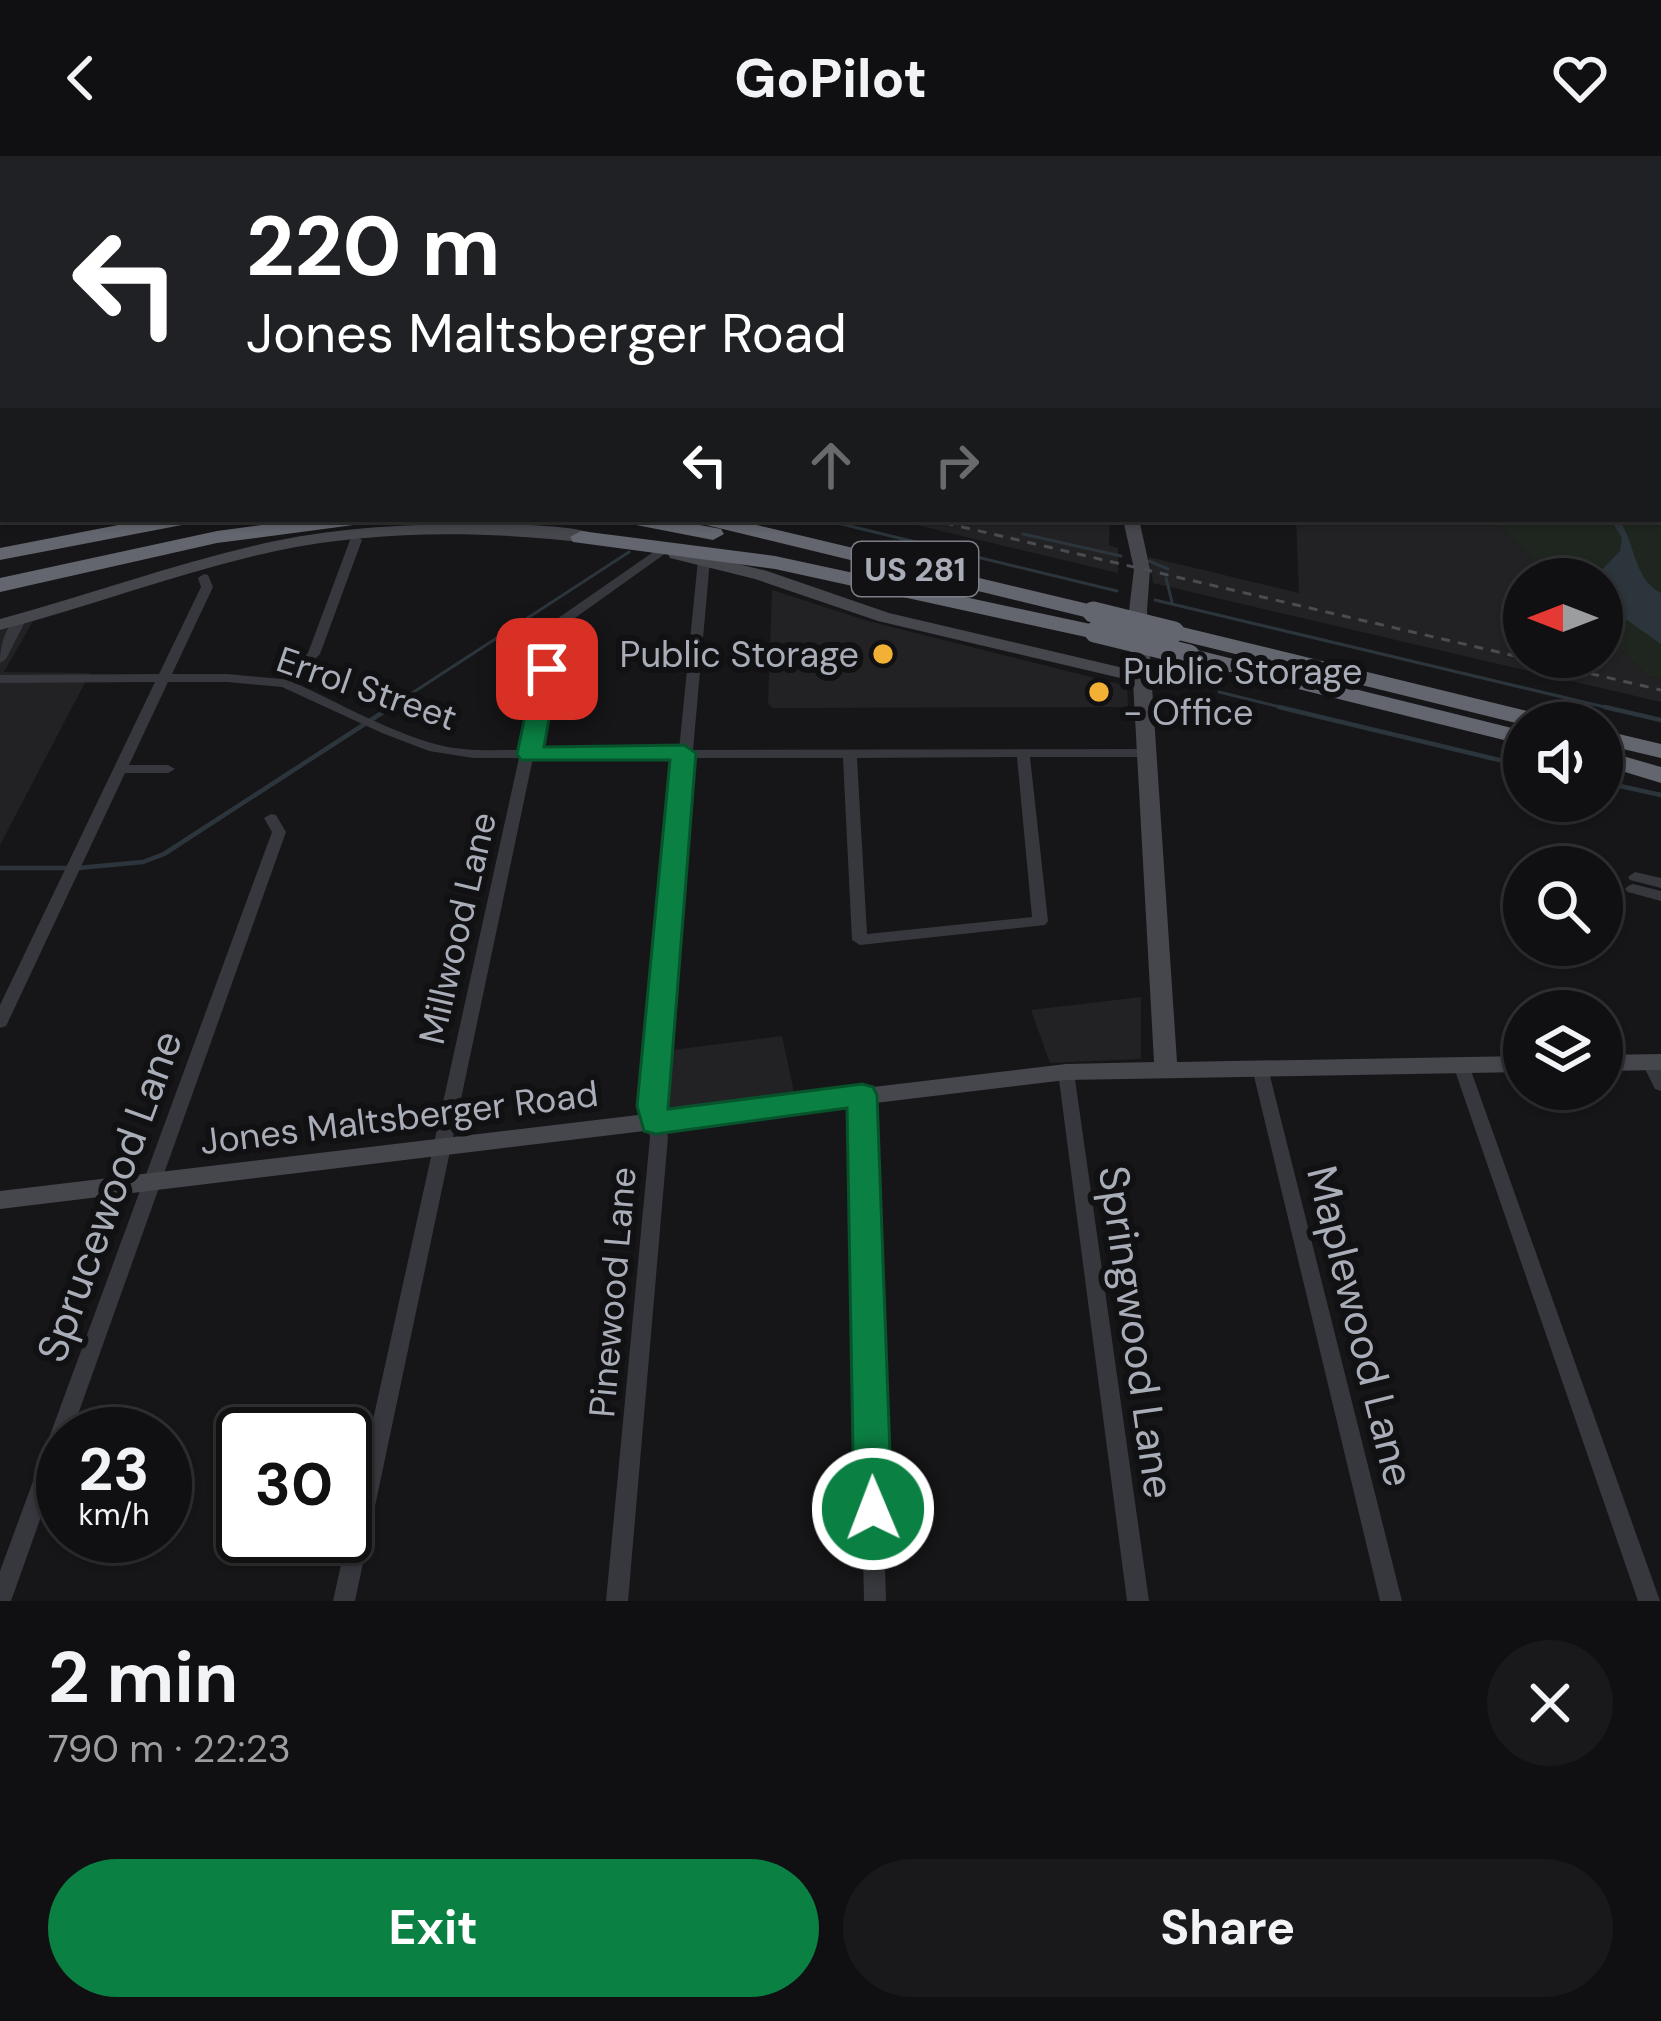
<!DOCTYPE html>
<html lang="en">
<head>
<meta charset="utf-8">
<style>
	:root { --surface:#101012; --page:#19191b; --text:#f1f3f6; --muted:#9c9d9f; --line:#303032; --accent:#0b8043 }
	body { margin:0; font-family:"DM Sans",sans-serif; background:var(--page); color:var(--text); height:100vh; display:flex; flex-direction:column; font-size:45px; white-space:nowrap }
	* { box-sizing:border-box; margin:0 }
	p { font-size:39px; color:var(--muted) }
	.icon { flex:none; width:66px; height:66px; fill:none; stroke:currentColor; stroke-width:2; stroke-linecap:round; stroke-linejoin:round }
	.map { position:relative; height:1445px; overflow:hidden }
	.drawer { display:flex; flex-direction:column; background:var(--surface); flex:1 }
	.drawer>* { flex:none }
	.banner { position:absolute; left:0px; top:0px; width:1662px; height:366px; box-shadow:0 3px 9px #0004,0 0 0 3px var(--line); background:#202124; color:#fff; overflow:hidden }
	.needle { width:78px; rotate:270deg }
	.controls { position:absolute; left:1503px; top:402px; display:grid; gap:24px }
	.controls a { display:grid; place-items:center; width:120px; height:120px; border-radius:50%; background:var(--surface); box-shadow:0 3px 9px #0004,0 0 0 3px var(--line); font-size:60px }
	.speed { position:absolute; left:36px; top:1251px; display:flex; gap:24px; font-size:60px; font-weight:700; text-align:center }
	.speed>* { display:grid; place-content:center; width:156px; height:156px; border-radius:50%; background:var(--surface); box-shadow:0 3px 9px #0004,0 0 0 3px var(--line); line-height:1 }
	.speed small { font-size:30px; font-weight:400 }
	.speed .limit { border:6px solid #111; border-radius:18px; background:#fff; color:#111 }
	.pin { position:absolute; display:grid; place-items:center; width:102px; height:102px; color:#fff; margin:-51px; border-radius:24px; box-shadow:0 6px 18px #0006 }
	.me { position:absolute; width:132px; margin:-66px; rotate:359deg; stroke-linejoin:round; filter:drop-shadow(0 0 9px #0008) }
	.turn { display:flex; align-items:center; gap:42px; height:252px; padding:0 48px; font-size:54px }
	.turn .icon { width:156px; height:156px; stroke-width:2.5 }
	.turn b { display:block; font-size:84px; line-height:102px }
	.lanes { display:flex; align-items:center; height:114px; padding:0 48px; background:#0003; justify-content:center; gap:60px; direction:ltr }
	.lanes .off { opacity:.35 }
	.round { display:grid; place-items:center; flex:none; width:126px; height:126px; border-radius:63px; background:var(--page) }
	.head { display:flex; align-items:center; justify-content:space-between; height:204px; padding:0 48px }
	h1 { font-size:72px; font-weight:700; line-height:90px }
	.primary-button { display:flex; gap:24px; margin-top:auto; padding:24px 48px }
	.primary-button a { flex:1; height:138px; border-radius:72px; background:var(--accent); color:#fff; font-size:48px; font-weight:700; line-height:138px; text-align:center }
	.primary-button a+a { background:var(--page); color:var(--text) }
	header { display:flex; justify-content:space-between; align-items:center; height:156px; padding:0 48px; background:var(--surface); font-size:54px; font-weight:700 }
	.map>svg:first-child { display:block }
	.built { fill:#222225 }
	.green { fill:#1e261f }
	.water { fill:#2c353c }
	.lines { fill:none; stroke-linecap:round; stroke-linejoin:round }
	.stream-far1 { stroke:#2c353c; stroke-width:3 }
	.stream { stroke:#2c353c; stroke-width:4.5 }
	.street { fill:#37383d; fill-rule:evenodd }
	.secondary { fill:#45474d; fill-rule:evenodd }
	.highway { fill:#63666e; fill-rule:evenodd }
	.rail { stroke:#4a4c52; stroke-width:3; stroke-dasharray:9 8; stroke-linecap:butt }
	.highway-bridge { stroke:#63666e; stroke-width:21 }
	.route { fill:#0b8043; stroke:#07532c; stroke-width:3 }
	.poi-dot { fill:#f2b134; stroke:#111113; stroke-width:4.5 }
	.labels { text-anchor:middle; stroke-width:12; stroke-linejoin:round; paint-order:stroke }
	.shield { fill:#111113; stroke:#7b7e86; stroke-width:3 }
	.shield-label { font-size:33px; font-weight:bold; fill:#a8adb8 }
	.poi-label { font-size:36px; fill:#a8adb8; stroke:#111113; text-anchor:end }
	.street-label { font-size:36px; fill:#a8adb8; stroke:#111113 }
	.near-street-label { font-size:42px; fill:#a8adb8; stroke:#111113 }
</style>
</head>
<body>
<header><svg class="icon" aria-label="back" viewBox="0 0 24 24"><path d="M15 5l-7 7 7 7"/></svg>GoPilot<svg class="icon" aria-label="heart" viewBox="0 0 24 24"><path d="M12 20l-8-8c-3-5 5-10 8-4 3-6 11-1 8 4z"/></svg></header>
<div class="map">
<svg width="1661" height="1445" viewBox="0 0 1661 1445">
	<rect width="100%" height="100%" fill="#161618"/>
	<path class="built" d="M891 363H1110L1109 389 1118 392V417Z
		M1296 363H1493L1552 423H1524V501H1602V474L1647 520 1661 523V546L1153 427 1149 401 1299 437Z
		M772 434 868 465 1127 530 1128 551 773 552 768 548Z
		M33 465 4 516 90 517 0 689V474Z
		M1141 841V903L1050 907 1031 854Z
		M782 880 795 941 677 955 660 950 665 895Z"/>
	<path class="green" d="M1659 306 1661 307V523L1647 520 1602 474V423H1552L1493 363H1659Z"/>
	<path class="water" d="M1610 363H1618C1636 385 1632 422 1661 437V488L1617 457 1602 436 1597 419 1620 395 1622 382Z"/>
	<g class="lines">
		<path class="stream-far1" d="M821 363 1117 435
			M1023 378 1121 400
			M1149 405 1168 413
			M1166 422 1172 446
			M1155 444 1617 554
			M1219 536 1292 554
			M386 554 629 396"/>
		<path class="stream" d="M1279 551 1524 610
			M1605 551 1661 564
			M1602 626 1661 639
			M0 712H66
			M78 712 143 706 164 698 391 551"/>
		<path class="street" d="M0 0H10L0 4Z
			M246 0H259L254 3H241Z
			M357 0H369L374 3H362Z
			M611 0H619L618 3H610Z
			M800 0H808V3H800Z
			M1305 0H1313L1315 3H1307Z
			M1404 0H1412L1414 3H1406Z
			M1506 0 1606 1 1610 3H1505Z
			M1653 0H1661V7Z
			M1659 37H1661V43H1659Z
			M0 133 3 134V140L0 139Z
			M0 237H3V243H0Z
			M1659 261H1661V269H1659Z
			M356 380 362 384 320 498 293 526C339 547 386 574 435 588 463 596 493 594 521 594L551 467 662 390 668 394 666 397 561 472 535 594H679L698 404 704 400 710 404 693 594 1147 593 1154 597 1147 601H1030L1048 765 1045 769 860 789 852 784 843 602H692L661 950 668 981 628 1445H606L650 981 643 950 678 602H533L355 1445H333L519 602H473L429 595 382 577 282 531 227 526H168L129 609H168L175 613 168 617H125L8 866 6 870 0 872V849L155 526 0 527V519L159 518 201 431 198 422 204 418 208 419 213 431 172 518H227L282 523 308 497 350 384ZM1017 601 1032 761 867 778 857 602Z
			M20 460 26 464 6 503 0 507C0 490 5 469 20 460Z
			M271 658 276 659 286 676 71 1278H63V1299L11 1445H0V1415L272 676 264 662Z
			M1635 716 1661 722V732L1630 724 1628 721Z
			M1633 728 1661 735V745L1628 736 1625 733 1628 730Z
			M1650 901 1656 903 1661 912V935L1655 933 1642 907 1644 903Z
			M1461 903 1467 905 1469 909 1660 1445H1638L1453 909 1455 905Z
			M1260 906 1266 908 1268 912 1402 1445H1380L1252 912 1254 908Z
			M1066 910 1072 912 1074 916 1149 1445H1127L1058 916 1060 912Z
			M862 933 868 935 871 939 886 1445H864L853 939 856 935Z"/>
		<path class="secondary" d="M1090 0H1102L1103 3H1091Z
			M1659 216H1661V224H1659Z
			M1123 363H1139L1150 413 1147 455 1177 906 1524 900V916L1066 924 0 1053V1035L1066 908 1154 906 1133 525 878 465 755 423 670 402 668 398 676 393 767 415 889 457 1132 514 1129 455 1134 413Z
			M477 368C511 369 580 367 606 383L598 388C490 375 382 373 276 395 182 415 93 450 0 474V463C92 438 182 405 275 385 342 371 409 368 477 368Z
			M1661 898V914L1602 915V899Z"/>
		<path class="highway" d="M149 363H192L182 369 0 404V392Z
			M306 363H364L354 369 217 387 0 436V422L217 375Z
			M626 363H668L721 373 724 378 713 384 636 369Z
			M695 363H731L1101 451 1104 456 1093 463 698 367Z
			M581 375 775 400 1095 469 1106 476 1095 483 775 413 573 386 570 381Z
			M1174 469 1556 562 1559 567 1524 569 1166 481 1163 476Z
			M1189 492 1524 575V589L1181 504 1177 499 1181 494Z
			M1602 574 1661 588V602L1602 588Z
			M1602 594 1661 611V627L1602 609Z"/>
		<path class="rail" d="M928 363 1661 534"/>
		<path class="highway-bridge" d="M1093 456 1174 476
			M1095 476 1189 499"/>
	</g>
	<path class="route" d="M547 506 558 513 544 591 684 589 696 597 668 953 862 928 873 931 877 939 892 1353 886 1365 873 1370 859 1365 854 1353 847 952 656 978 644 975 637 950 670 604H521L517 598 535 513Z"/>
	<g class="poi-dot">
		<circle cx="883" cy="498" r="12"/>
		<circle cx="1099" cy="536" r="12"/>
	</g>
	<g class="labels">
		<rect class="shield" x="852" y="386" width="126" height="54" rx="9"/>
		<g class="shield-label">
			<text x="915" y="425">US 281</text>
		</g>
		<g class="poi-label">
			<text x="859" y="511">Public Storage</text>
			<text x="1123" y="528" text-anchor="start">Public Storage<tspan x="1123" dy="41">- Office</tspan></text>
		</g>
		<g class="street-label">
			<text transform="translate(367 532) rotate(19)" y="13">Errol Street</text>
			<text transform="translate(457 772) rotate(-77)" y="13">Millwood Lane</text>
			<text transform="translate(399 961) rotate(-7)" y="13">Jones Maltsberger Road</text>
			<text transform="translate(612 1136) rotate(-85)" y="13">Pinewood Lane</text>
		</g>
		<g class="near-street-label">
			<text transform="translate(109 1040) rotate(-70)" y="15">Sprucewood Lane</text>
			<text transform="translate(1361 1170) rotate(76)" y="15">Maplewood Lane</text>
			<text transform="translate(1137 1176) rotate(82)" y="15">Springwood Lane</text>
		</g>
	</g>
</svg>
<div class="controls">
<a><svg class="needle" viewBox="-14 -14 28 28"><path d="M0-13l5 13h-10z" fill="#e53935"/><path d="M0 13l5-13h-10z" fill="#9c9d9f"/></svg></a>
<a><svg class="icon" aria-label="sound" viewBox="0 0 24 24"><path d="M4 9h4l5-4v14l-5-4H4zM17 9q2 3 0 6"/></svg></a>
<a><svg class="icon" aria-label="search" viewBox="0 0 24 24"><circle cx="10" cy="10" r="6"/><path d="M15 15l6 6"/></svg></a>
<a><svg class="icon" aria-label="layers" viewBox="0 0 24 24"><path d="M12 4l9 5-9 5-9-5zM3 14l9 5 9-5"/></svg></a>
</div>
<div class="speed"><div>23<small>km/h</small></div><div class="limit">30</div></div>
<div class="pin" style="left:547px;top:513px;background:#d93025"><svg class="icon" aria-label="arrive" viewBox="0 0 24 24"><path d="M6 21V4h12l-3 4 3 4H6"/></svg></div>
<svg class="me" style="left:873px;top:1353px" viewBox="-20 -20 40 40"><circle r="17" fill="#0b8043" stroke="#fff" stroke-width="3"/><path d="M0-11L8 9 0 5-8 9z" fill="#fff"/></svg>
<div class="banner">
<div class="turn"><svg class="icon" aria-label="left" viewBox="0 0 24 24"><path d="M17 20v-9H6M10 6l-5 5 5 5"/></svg><div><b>220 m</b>Jones Maltsberger Road</div></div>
<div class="lanes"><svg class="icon" aria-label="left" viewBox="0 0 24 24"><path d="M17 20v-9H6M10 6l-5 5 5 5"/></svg><svg class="icon off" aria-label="ahead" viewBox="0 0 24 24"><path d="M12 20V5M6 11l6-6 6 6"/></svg><svg class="icon off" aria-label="right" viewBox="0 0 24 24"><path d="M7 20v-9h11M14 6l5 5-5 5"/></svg></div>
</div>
</div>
<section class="drawer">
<div class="head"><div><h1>2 min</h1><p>790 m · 22:23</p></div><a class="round"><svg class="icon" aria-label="close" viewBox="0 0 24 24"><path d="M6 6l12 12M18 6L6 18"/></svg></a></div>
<div class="primary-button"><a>Exit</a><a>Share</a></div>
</section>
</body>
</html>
